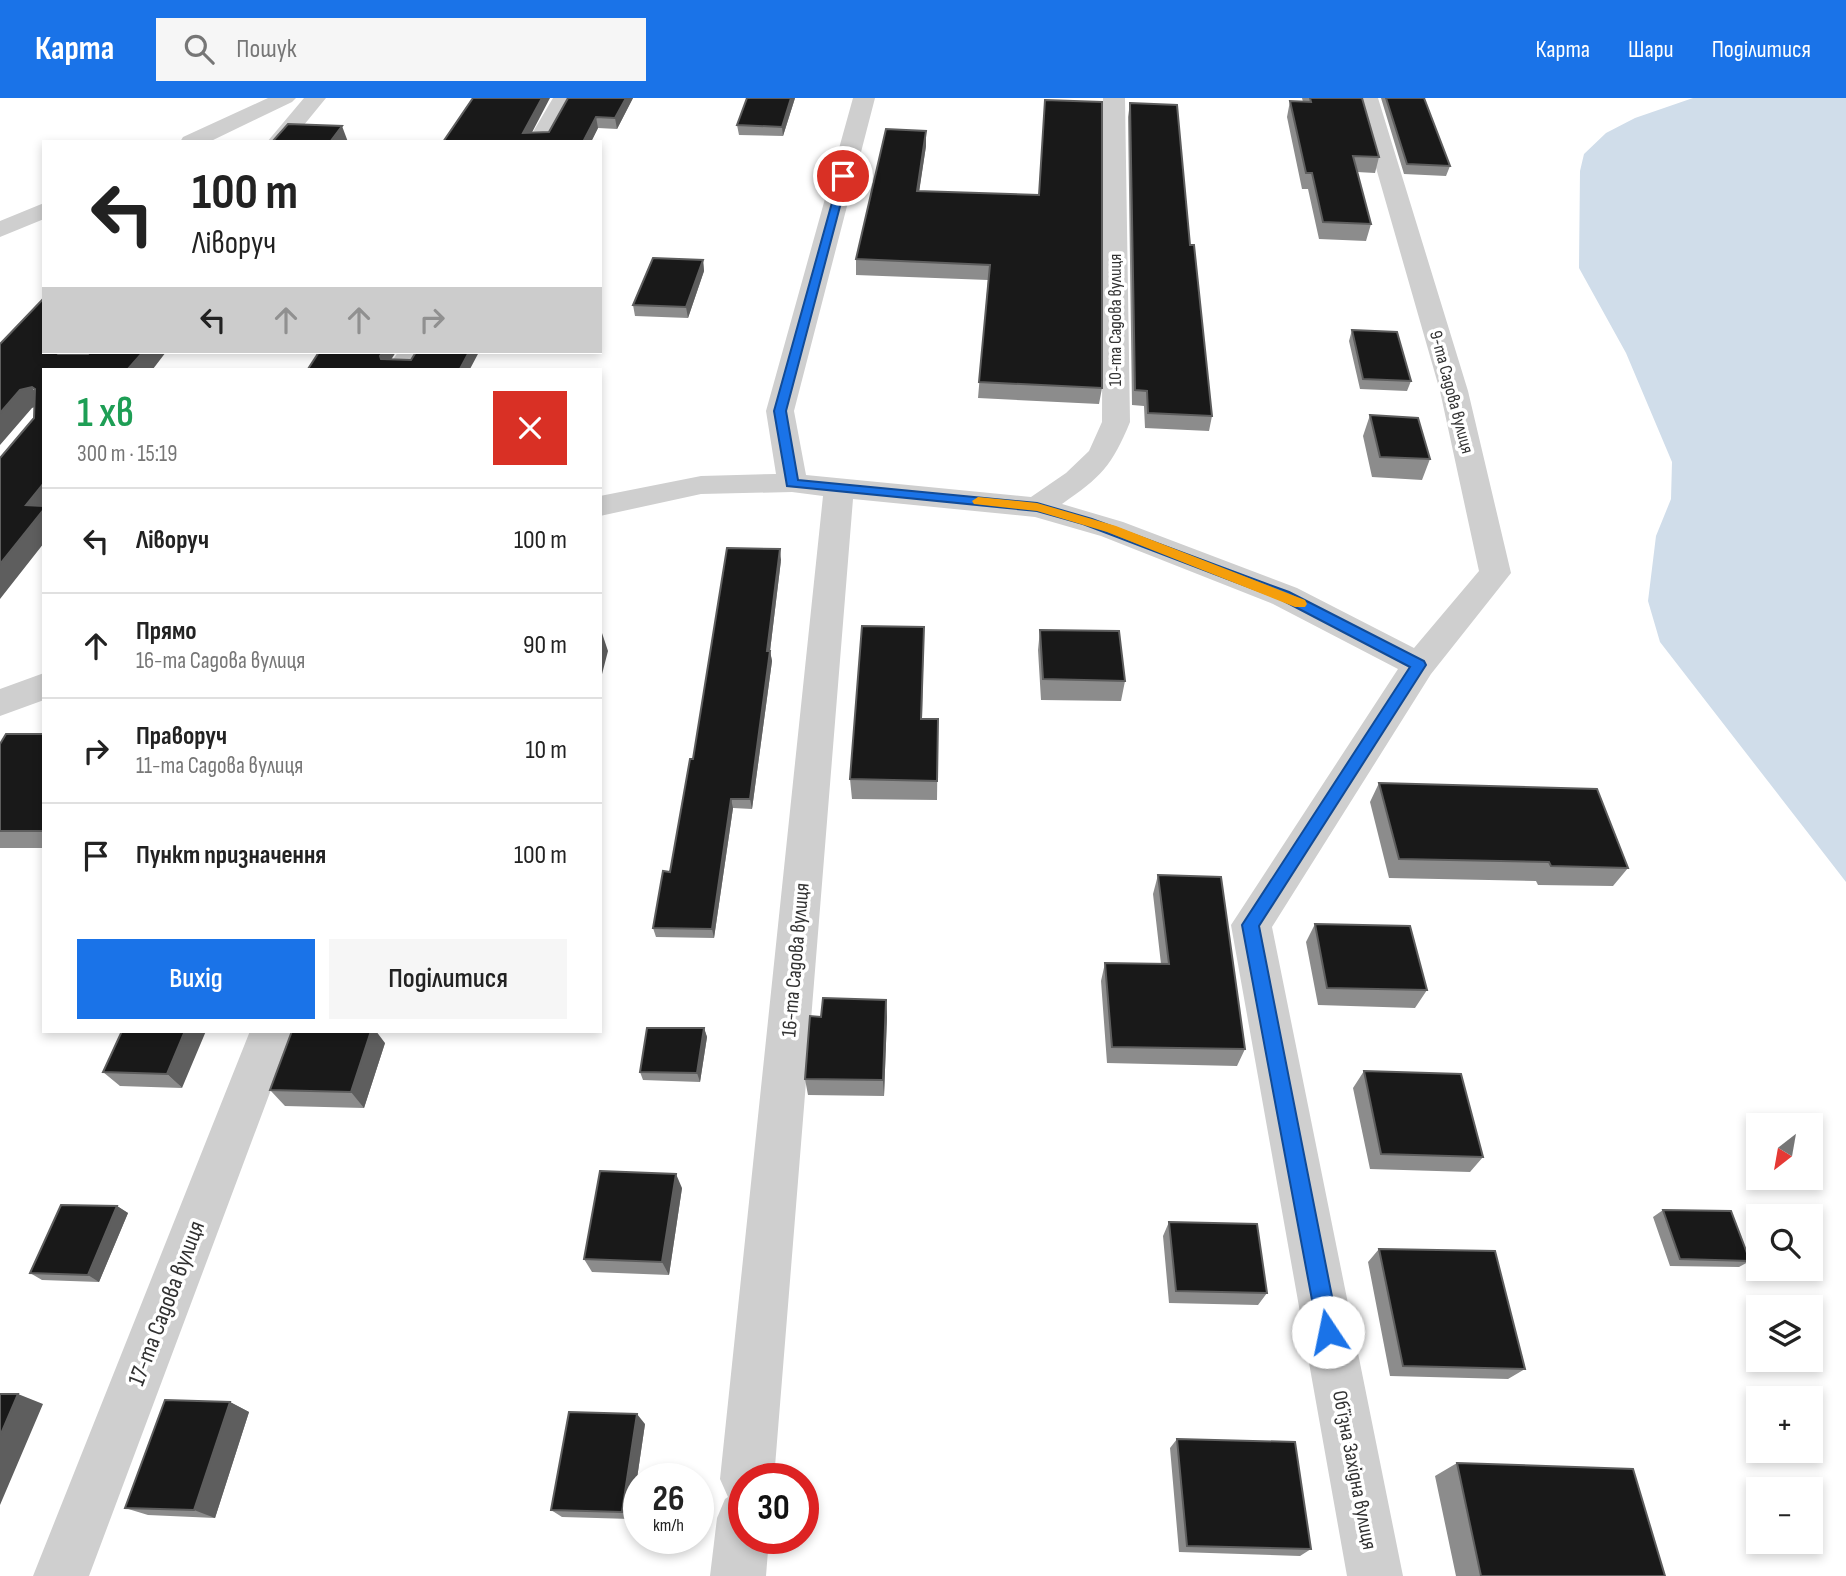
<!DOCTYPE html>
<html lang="uk">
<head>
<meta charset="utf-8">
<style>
	:root { --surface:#fff; --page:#f6f6f6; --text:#222; --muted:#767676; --line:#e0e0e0; --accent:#1a73e8 }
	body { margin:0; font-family:"Sofia Sans Condensed",sans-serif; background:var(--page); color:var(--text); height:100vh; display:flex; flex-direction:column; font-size:26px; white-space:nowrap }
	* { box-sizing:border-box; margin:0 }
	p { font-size:23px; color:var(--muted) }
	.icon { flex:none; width:38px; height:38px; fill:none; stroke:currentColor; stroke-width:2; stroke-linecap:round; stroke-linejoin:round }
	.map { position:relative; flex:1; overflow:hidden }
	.sheet { position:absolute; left:42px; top:270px; width:560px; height:665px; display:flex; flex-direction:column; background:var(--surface); border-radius:0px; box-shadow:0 4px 10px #0003 }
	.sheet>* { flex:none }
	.hud { position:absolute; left:42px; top:42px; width:560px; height:214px; border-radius:0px; box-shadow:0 4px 10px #0003; background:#fff; color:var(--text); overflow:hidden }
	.needle { width:46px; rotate:211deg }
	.buttons { position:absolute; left:1746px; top:1015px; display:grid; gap:14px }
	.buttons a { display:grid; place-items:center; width:77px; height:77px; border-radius:0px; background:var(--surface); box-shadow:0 4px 10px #0003; font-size:35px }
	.speed { position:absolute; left:623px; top:1365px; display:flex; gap:14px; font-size:35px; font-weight:700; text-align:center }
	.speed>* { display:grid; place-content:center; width:91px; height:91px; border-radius:50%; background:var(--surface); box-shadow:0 4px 10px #0003; line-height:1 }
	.speed small { font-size:18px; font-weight:400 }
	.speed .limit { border:10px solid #d22; background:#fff; color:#111 }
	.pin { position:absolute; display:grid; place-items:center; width:60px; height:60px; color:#fff; margin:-30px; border:4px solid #fff; border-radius:50%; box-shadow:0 2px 7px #0007 }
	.me { position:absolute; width:77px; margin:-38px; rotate:349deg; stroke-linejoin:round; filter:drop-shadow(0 0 5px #0008) }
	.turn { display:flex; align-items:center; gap:24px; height:147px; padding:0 35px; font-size:32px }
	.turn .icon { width:91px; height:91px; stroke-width:2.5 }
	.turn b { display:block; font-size:49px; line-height:60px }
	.lanes { display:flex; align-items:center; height:66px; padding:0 35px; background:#0003; justify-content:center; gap:35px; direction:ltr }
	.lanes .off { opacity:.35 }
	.round { display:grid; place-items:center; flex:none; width:74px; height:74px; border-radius:0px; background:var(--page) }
	.summary { display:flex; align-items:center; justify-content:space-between; height:119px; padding:0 35px }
	h1 { font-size:42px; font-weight:600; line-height:52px; color:#1e9e55 }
	.primary-button { display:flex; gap:14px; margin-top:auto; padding:14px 35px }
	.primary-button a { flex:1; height:80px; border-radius:0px; background:var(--accent); color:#fff; font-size:28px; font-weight:600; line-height:80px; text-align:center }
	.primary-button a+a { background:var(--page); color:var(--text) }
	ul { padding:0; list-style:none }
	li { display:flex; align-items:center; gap:21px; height:105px; padding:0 35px; border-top:2px solid var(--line) }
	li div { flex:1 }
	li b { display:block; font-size:26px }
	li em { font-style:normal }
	header { display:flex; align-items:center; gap:42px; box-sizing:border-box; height:98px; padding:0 35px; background:var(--accent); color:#fff }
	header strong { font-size:33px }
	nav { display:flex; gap:38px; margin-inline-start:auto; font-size:24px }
	.search { width:490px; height:63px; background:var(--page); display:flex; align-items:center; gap:18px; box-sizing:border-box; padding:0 24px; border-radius:0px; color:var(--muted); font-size:26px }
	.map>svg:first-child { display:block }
	.water { fill:#d0ddea }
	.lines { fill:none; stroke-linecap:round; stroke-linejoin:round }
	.minor { fill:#cfcfcf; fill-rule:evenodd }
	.wall { fill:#8c8c8c }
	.shaded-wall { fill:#5e5e5e }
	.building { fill:#191919; stroke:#5e5e5e; stroke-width:2 }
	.route { fill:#1a73e8; stroke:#114b97; stroke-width:2 }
	.slow { fill:#f59e0b }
	.labels { text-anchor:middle; stroke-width:7; stroke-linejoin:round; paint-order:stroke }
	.far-street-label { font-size:18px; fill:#323232; stroke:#fff }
	.street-label { font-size:21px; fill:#323232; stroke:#fff }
	.near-street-label { font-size:24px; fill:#323232; stroke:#fff }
</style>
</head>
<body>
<header>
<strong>Карта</strong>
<div class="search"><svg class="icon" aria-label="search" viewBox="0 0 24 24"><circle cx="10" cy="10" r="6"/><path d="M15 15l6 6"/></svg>Пошук</div>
<nav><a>Карта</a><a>Шари</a><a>Поділитися</a></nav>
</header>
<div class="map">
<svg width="1846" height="1478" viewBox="0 0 1846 1478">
	<rect width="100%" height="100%" fill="#fff"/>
	<path class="water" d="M1693 0H1846V784L1660 544 1648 503 1656 438 1671 401 1672 364 1626 255 1579 170 1580 73 1584 56 1606 35 1635 20Z"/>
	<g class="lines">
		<path class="minor" d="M268 0H296L292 4 209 44H180L183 39Z
			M304 0H326L290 44H267Z
			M553 0H575L549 44H527Z
			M853 0H875L794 313 806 377 1031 399 1066 375 1089 353 1102 324 1103 0H1125L1130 324C1112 368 1101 379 1062 406L1123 424 1297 490 1414 550 1479 473 1440 293 1356 0H1378L1468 293 1511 475 1431 576 1272 829 1403 1478H1347L1231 827 1398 571 1273 506 1101 438 1035 419 853 401 774 1381H744V1440H769L766 1478H710L717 1420 725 1401 728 1399 720 1381 823 398 792 394 701 396 600 418V398L701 378 776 376 766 313Z
			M44 105V121L0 139V123Z
			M398 254H425L415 271H387Z
			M44 575V602L0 618V591Z
			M250 933H293L89 1478H33Z"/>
	</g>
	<path class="wall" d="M568 0H633L617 31 598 30 591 44 531 35 549 34Z
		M747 0H795L783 38 739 37 737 27Z
		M1302 0H1362L1379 59 1375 75 1357 74 1371 126 1366 143 1319 141 1308 91H1302L1287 19 1290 3 1303 4Z
		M1381 0H1424L1450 68 1446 78 1404 76Z
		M1130 5 1190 147 1212 318 1209 333 1145 330 1144 308 1132 307 1128 19Z
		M926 33V48L919 93 1039 97 1102 290 1099 306 978 300 988 182 856 177V161Z
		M703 162 704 173 688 220 635 218 633 207Z
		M1352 232 1411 283 1407 293 1360 291 1349 243Z
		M1370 317 1430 361 1422 382 1372 379 1363 338Z
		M781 462 770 553 772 563 752 711 733 710 714 840 656 839 653 830 670 774 693 661Z
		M924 529 922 621H938L937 702 852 701 850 681Z
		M1040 532 1125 583 1121 603 1041 602 1038 552Z
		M44 636V750H0V646Z
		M1379 685 1628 770 1613 788 1538 787 1536 783 1389 780 1370 704Z
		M1158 777 1245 951 1237 968 1107 965 1101 883 1105 865 1161 866 1153 796Z
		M1315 826 1427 892 1415 910 1318 907 1306 844Z
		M886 902 887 919 884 998 808 997 805 981 821 919Z
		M704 930 707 939 700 984 643 982 640 974Z
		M122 933 182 990 120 988 103 974Z
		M385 945 364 1010 285 1008 270 992Z
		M1364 973 1483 1059 1470 1074 1370 1071 1353 990Z
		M682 1090 669 1177 592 1174 584 1161Z
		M117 1108 128 1115 99 1184 42 1182 30 1175Z
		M1663 1112 1750 1163 1739 1169 1670 1168 1653 1119Z
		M1169 1124 1267 1195 1258 1207 1169 1205 1163 1138Z
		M1379 1151 1525 1271 1508 1281 1390 1278 1368 1164Z
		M230 1304 249 1314 215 1420 148 1417 125 1410Z
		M645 1326 631 1421 562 1419 551 1412Z
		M1177 1341 1311 1451 1300 1458 1179 1454 1170 1350Z
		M1457 1365 1665 1478H1456L1435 1378Z"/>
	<path class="shaded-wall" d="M542 0H550L527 44 523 35Z
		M626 0H633L617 31 615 20Z
		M791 0H795L783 38 782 29Z
		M596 19 598 30 591 44H583Z
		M342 28 348 44H330Z
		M926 33V48L917 108V93Z
		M703 162 704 173 688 220 686 209Z
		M56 254H82L66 271Z
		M143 254H166L153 271H128Z
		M383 254H396L385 271 380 258Z
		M469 254H479L470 271H460Z
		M32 289 43 306 32 310 0 347V315L20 292Z
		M44 385V445L0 501V466L26 407Z
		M780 451 781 462 770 553 772 563 752 711 750 701Z
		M602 535 608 553 600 584V543Z
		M731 701 733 710 714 840 712 831Z
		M886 902 887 919 884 998 883 982Z
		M704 930 707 939 700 984 697 975Z
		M185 933H206L182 990 167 976Z
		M371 933H376L385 945 364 1010 351 994Z
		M676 1076 682 1090 669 1177 662 1164Z
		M117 1108 128 1115 99 1184 88 1177Z
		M18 1296 43 1306 0 1407V1338Z
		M230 1304 249 1314 215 1420 194 1412Z
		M637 1316 645 1326 631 1421 622 1414Z"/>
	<path class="building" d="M473 0H542L523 35 549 34 568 0H626L615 20 596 19 583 44H443Z
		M747 0H791L782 29 737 27Z
		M1310 0H1362L1379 59 1353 58 1371 126 1323 124 1312 75H1306L1290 3 1311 4Z
		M1386 0H1424L1450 68 1407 66Z
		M1045 2 1102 4V290L979 284 990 167 856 161 886 31 926 33 917 93 1039 97Z
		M1130 5 1177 7 1190 147H1194L1212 318 1148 315 1147 293 1135 292Z
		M288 26 342 28 330 44H272Z
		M653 160 703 162 686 209 633 207Z
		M44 200V254H56L58 256H88L89 254H143L128 271H44V385L26 407 44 408V411L0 466V360L34 320 35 291 32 289 20 292 0 315V246Z
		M1352 232 1397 234 1411 283 1363 281Z
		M319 254H383L380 258 381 261 411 262 416 254H469L460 271H308Z
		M1370 317 1418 320 1430 361 1380 359Z
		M727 450 780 451 767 553H770L750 701H731L712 831 653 830 663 773 670 774 690 661H693Z
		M862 528 924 529 921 621H938L937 683 850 681Z
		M1040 532 1119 533 1125 583 1043 581Z
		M6 636H44V732L43 733H0V646Z
		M1379 685 1597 691 1628 770 1551 768 1549 764 1399 761Z
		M1158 777 1221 779 1245 951 1112 949 1105 865 1169 866Z
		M1315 826 1410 828 1427 892 1327 890Z
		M823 900 886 902 883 982 805 981 810 918 821 919Z
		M647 930H704L697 975 640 974Z
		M122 933H185L167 976 103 974Z
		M292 933H371L351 994 270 992Z
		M1364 973 1461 976 1483 1059 1381 1056Z
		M600 1073 676 1076 662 1164 584 1161Z
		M61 1107 117 1108 88 1177 30 1175Z
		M1663 1112 1731 1113 1750 1163 1680 1161Z
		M1169 1124 1257 1126 1267 1195 1176 1193Z
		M1379 1151 1495 1153 1525 1271 1403 1268Z
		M0 1296H18L0 1338Z
		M165 1302 230 1304 194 1412 125 1410Z
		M569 1314 637 1316 622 1414 551 1412Z
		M1177 1341 1295 1344 1311 1451 1187 1448Z
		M1457 1365 1633 1371 1665 1478H1481Z"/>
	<path class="route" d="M840 76 848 78 786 313 798 382 1037 405 1092 421 1289 494 1424 563 1426 567 1259 828 1339 1234 1336 1241 1328 1244 1321 1241 1318 1234 1242 827 1410 569 1280 501 1083 426 1037 413 787 388 774 313Z"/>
	<path class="slow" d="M978 399 1037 405 1116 428 1305 502 1307 506 1305 509H1295L1107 434 1037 413 974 406 972 403Z"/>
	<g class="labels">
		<g class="far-street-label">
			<text transform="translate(1115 222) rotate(-90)" y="6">10-та Садова вулиця</text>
			<text transform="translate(1452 294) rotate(75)" y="6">9-та Садова вулиця</text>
		</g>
		<g class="street-label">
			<text transform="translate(795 862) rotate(-85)" y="7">16-та Садова вулиця</text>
			<text transform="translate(1355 1372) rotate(79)" y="7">Обʼїзна Західна вулиця</text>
		</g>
		<g class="near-street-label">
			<text transform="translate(166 1205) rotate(-69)" y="8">17-та Садова вулиця</text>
		</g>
	</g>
</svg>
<div class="buttons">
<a><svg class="needle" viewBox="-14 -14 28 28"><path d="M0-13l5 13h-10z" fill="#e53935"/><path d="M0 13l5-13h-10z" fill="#767676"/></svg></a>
<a><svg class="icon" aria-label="search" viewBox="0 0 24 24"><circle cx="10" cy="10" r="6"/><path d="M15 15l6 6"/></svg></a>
<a><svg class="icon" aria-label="layers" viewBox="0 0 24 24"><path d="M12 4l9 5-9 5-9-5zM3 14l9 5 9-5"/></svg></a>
<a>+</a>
<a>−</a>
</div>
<div class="speed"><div>26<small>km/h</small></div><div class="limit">30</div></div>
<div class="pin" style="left:843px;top:78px;background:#d93025"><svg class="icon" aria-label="arrive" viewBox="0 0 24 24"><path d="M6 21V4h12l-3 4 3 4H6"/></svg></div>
<svg class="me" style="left:1328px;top:1234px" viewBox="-20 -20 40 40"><circle r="19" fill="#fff"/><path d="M0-13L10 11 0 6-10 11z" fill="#1a73e8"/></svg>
<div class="hud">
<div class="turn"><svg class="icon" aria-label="left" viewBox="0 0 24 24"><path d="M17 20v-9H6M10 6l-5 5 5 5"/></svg><div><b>100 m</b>Ліворуч</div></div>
<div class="lanes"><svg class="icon" aria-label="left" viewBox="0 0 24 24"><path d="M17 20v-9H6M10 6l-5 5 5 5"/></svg><svg class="icon off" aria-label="ahead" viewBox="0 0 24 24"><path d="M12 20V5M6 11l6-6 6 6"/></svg><svg class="icon off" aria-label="ahead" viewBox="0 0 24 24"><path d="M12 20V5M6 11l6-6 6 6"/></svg><svg class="icon off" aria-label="right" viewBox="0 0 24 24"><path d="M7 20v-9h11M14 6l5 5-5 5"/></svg></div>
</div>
<section class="sheet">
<div class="summary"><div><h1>1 хв</h1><p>300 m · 15:19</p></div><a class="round" style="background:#d93025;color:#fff"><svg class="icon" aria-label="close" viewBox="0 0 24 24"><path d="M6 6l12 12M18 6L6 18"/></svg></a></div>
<ul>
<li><svg class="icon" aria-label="left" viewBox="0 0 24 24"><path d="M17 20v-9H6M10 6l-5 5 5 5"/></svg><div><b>Ліворуч</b></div><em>100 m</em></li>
<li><svg class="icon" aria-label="ahead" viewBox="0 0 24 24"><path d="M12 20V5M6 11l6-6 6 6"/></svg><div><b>Прямо</b><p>16-та Садова вулиця</p></div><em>90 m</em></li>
<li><svg class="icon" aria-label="right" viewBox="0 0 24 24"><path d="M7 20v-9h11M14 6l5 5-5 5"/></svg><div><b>Праворуч</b><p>11-та Садова вулиця</p></div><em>10 m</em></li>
<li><svg class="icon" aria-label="arrive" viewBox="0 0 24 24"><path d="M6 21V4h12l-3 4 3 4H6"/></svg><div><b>Пункт призначення</b></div><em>100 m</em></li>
</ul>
<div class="primary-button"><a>Вихід</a><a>Поділитися</a></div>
</section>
</div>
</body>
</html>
